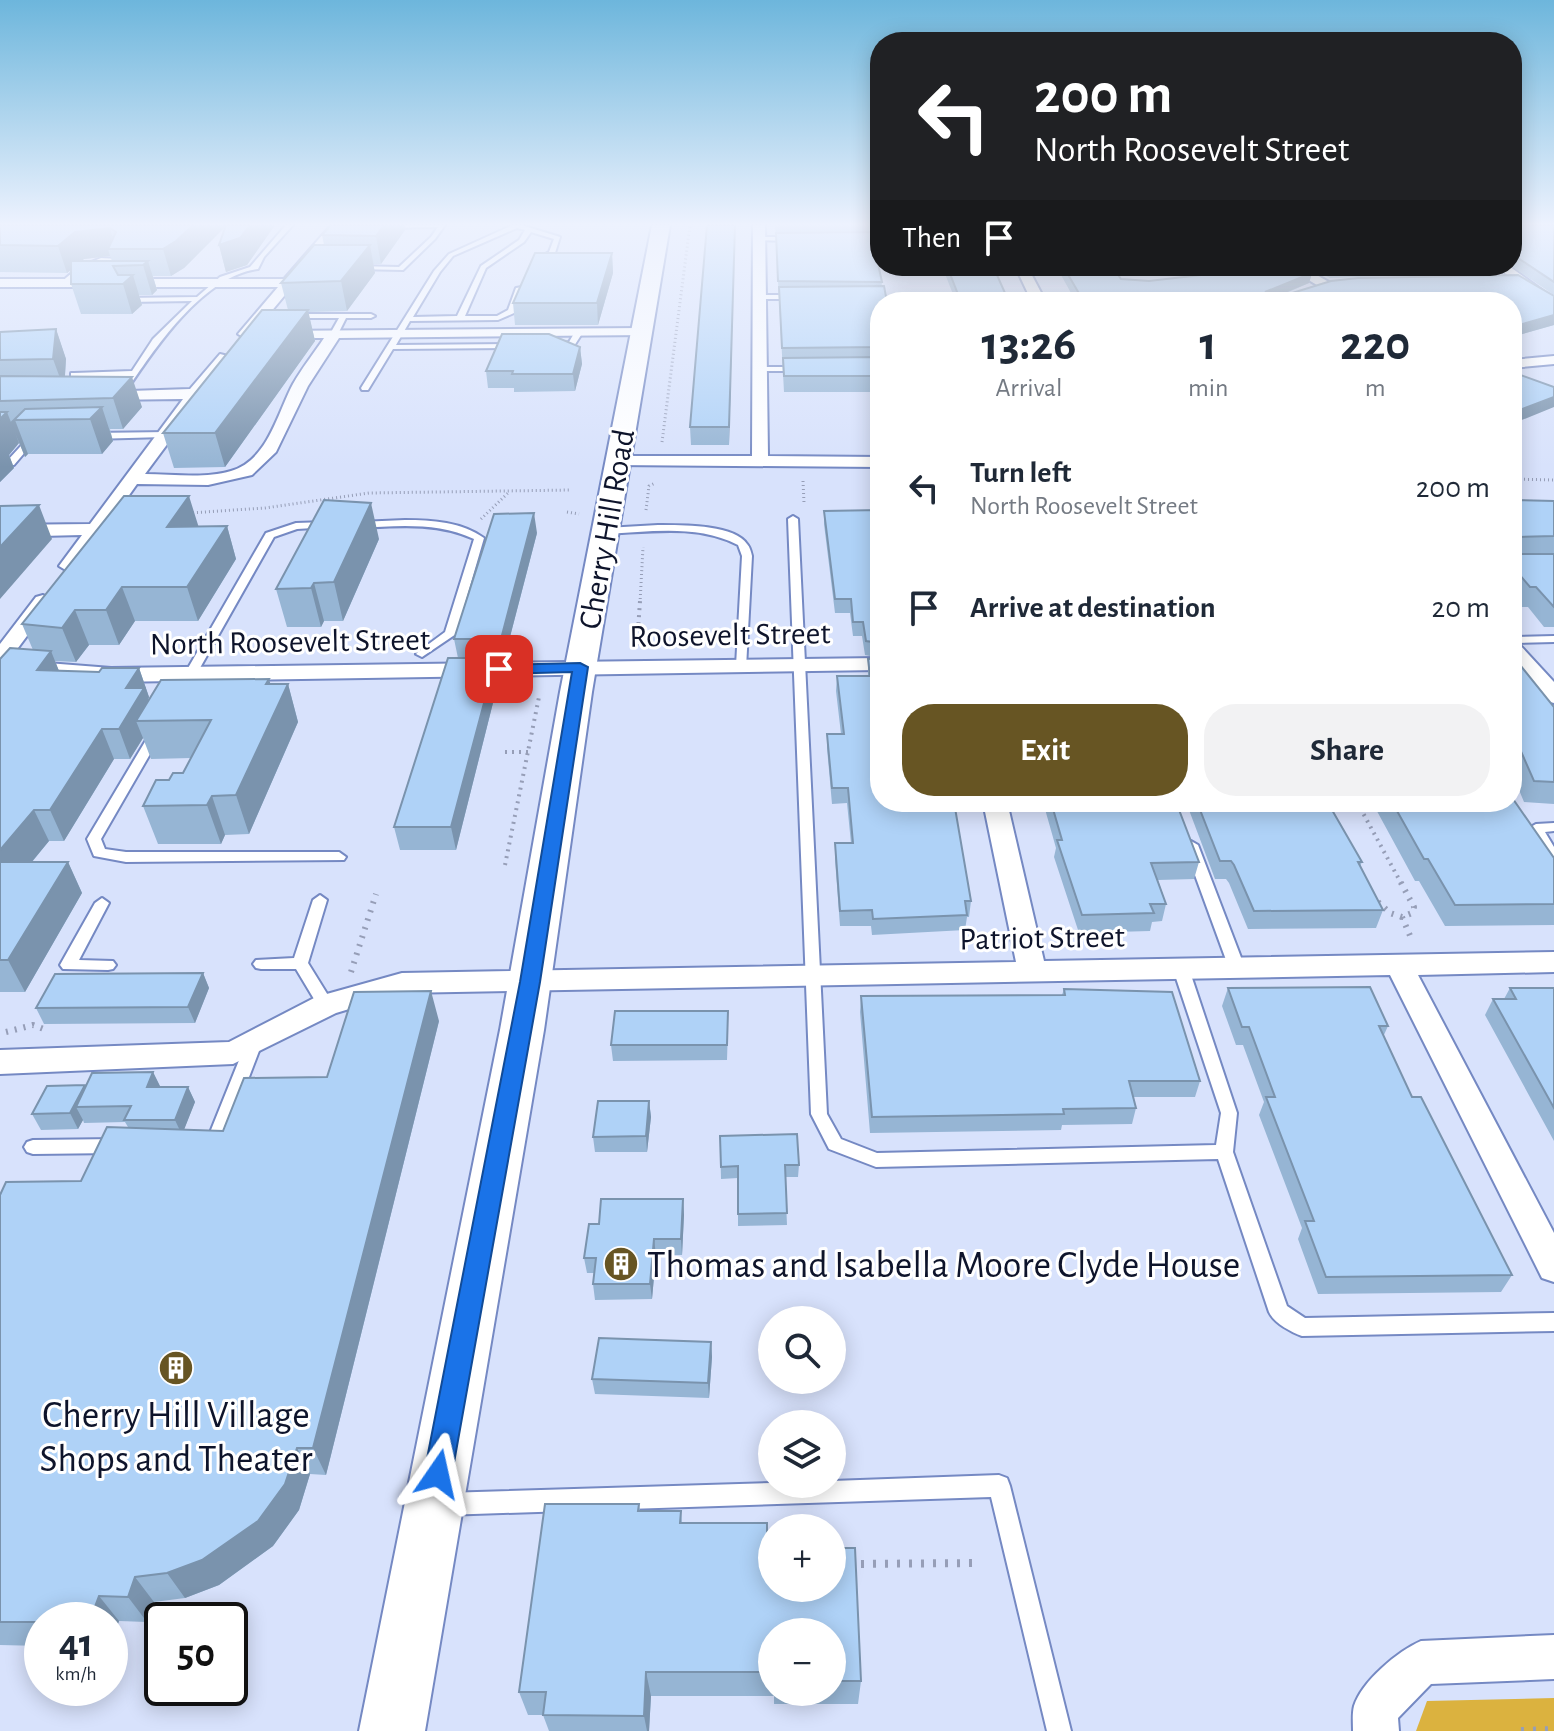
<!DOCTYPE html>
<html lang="en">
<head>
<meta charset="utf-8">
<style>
	:root { --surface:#fff; --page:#f2f2f3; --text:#1f2937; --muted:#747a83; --accent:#675523 }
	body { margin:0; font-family:"Alegreya Sans",sans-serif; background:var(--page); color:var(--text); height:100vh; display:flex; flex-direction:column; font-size:30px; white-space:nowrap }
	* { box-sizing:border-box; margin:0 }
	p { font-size:26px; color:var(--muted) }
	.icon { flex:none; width:44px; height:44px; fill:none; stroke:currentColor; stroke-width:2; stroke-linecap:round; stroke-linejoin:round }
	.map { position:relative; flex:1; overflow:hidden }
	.details { position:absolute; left:870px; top:292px; width:652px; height:520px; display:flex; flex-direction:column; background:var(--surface); border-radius:32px; box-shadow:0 4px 20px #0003 }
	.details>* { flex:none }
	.hud { position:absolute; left:870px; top:32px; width:652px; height:244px; border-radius:32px; box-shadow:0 4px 20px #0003; background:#202124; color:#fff; overflow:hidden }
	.buttons { position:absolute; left:758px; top:1306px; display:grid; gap:16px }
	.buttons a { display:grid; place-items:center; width:88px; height:88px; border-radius:50%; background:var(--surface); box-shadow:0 4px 20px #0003; font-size:40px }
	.speed { position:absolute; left:24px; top:1602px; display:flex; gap:16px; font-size:40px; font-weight:700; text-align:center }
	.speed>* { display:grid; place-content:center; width:104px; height:104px; border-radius:50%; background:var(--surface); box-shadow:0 4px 20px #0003; line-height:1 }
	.speed small { font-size:20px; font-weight:400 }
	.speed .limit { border:4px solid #111; border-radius:12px; background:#fff; color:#111 }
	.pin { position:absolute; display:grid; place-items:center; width:68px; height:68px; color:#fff; margin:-34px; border-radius:16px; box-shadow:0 4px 12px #0006 }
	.me { position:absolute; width:88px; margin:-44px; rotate:11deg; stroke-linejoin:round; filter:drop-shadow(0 0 6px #0008) }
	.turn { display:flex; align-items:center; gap:28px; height:168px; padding:0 32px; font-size:36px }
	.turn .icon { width:104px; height:104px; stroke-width:2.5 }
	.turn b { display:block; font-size:56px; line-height:68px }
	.then { display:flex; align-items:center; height:76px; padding:0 32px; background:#0003; gap:16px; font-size:30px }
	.eta { display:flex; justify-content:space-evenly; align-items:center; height:136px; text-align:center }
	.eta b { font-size:48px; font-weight:600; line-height:56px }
	.action { display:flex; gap:16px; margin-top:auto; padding:16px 32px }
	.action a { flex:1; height:92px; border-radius:32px; background:var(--accent); color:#fff; font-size:32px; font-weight:600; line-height:92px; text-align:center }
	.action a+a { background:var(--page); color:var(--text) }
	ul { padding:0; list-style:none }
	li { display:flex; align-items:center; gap:24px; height:120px; padding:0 32px }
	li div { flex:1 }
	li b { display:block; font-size:30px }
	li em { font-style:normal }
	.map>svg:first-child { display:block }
	.green { fill:#dbb23f }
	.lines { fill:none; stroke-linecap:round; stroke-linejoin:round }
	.service-casing { stroke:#7589c3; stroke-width:4 }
	.minor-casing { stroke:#7589c3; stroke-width:4 }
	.secondary-casing { stroke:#7589c3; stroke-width:4 }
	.path-far3 { stroke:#969eb7; stroke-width:3; stroke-dasharray:1 3; stroke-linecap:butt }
	.path-far2 { stroke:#969eb7; stroke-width:4; stroke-dasharray:2 5; stroke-linecap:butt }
	.path-far1 { stroke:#969eb7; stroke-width:6; stroke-dasharray:2 7; stroke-linecap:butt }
	.path { stroke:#969eb7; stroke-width:8; stroke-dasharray:3 9; stroke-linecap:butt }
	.service { fill:#fff; fill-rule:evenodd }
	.minor { fill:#fff; fill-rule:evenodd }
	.secondary { fill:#fff; fill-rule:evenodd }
	.wall { fill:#96b5d4; fill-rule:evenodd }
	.shaded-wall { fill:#7a93ad }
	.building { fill:#afd2f7; stroke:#7a93ad; stroke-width:2 }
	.route { fill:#1a73e8; stroke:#114b97; stroke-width:2 }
	.labels { text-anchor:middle; stroke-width:6; stroke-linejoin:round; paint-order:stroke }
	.street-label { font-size:32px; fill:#0e142b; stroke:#fff }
	.near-poi-label { font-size:38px; fill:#0e142b; stroke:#fff; text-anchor:start }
</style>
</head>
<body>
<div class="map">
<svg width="1554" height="1731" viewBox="0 0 1554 1731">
	<rect width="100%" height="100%" fill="#d8e2fc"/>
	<path class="green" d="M1554 1698V1731H1416L1427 1701Z"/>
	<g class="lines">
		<g class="service-casing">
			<path id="service" d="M286 225H293L264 257 258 269C203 276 154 349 125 393L118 391 128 376 71 377V373H74L132 371 153 339 192 301 127 302 124 298 197 297 220 277 250 267Z
				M385 225H445L435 239 403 270 354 269 356 266 399 267 431 237 438 227 387 228Z
				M513 225H521L560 237 555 253 539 262H535V260L549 252 554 239 531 232 524 242 486 268 465 316H497L508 310 516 288 522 287 514 313 498 320 410 321 396 345 512 344 516 346 515 348 393 349 368 390H362L361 388 434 271 449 254ZM517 228 525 230 519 240 481 266 457 316 413 317 440 272 453 256Z
				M759 237H794L797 239 794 241 757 240Z
				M101 258 120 259 117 272 112 271 114 262C94 262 81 272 65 284L60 283 79 267Z
				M759 295H798L802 297 798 299H756Z
				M293 314H371L375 316 371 318H346L337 336H334L330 334 339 318H290L289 316Z
				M576 330 583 332 574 346 553 348 549 346 569 342Z
				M760 367H800L804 369 800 371H757L756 369Z
				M168 432V436L165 437 92 439 88 436 92 433Z
				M30 436 37 438 14 465 0 466V460H8Z
				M793 516 798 519 827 1114 841 1139 877 1153 1216 1145 1221 1113 1173 969 1176 965H1186L1189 969 1237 1113 1233 1152 1287 1306 1305 1318 1554 1313V1331L1302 1336C1291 1332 1274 1323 1269 1312L1218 1159 876 1167 829 1149 811 1114 788 519Z
				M405 520C432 520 462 522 484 538L456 634 422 657 416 654 418 652 445 632 474 539C437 522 398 526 359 528L354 525 359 522Z
				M326 522 331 525 330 527 297 529 274 537 192 682 190 685H182L180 682 266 533 296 523Z
				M658 525C679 525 734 524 747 544 750 547 751 552 752 556L746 668H738L736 666 742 556 738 545C696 524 651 532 606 534L601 531 606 528Z
				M1554 636V642L1512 643V637Z
				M155 731 161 735 101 839 105 849 126 852H339L346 857 344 860 126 862 94 856 87 839 149 735Z
				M1554 823V831L1545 832 1554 847V864L1549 862 1529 828 1536 824Z
				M1191 841 1198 845 1245 968 1242 972H1232L1229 968 1184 845Z
				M320 895 327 900 308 963 334 1005 332 1009H320L296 969H261L256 968 253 964 256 960 294 958 313 900Z
				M102 898 109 903 79 960 113 961 116 965 113 969 108 970 63 969 60 965 95 903Z
				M254 1037 260 1039 262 1043 223 1145 220 1150 214 1152 208 1150 205 1145 246 1043 248 1039Z
				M117 1139 123 1141 126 1146 123 1151 117 1153 33 1154 27 1152 24 1147 27 1142 33 1140Z
				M999 1475 1007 1478 1010 1486 1071 1731H1047L991 1497 444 1515 436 1512 433 1504 436 1496 444 1493 772 1483 832 1484V1481Z"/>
		</g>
		<g class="minor-casing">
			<path id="minor" d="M331 225H343L250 337 245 338 238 334 278 287H0V279H284Z
				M753 225H765L768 456 880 457V467L613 465 611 461 619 456H752Z
				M1015 266H1027L1046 302H1032Z
				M1285 266H1301L1334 285 1322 288Z
				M1495 266H1509L1554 299V309Z
				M642 328 647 329V335L339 338 308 386 276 452 252 475 208 485 137 484 76 570 69 572 59 566 82 535 0 537V525L90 524 183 399 104 400 96 395 99 392 190 389 220 354 232 357 145 474C172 474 204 479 231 471 268 460 277 414 293 384 302 368 314 353 324 338H278L273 337V331Z
				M1554 356V364L1512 368V360Z
				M43 595 53 601 9 660 111 668 880 658V670L111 682 0 672V644L36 597Z
				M1512 642 1519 644 1554 682V703L1546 701 1512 661Z
				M983 802H1007L1044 961 1554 952V972L1418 975 1554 1233V1282L1542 1278 1390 975 402 993 336 1013 233 1064 0 1074V1050L229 1042 316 997 402 973 1016 962Z
				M1554 1635V1679L1431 1684 1398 1718 1399 1731H1353C1353 1723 1352 1714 1354 1706 1362 1681 1398 1651 1421 1641Z"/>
		</g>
		<g class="secondary-casing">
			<path id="secondary" d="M652 225H670L592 692 544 1030 425 1731H359L500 1030 560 692Z"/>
		</g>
		<path class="path-far3" d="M1178 266 1193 278
			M662 442 690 225
			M1512 479 1554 480
			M803 481 804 503
			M646 510 649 486 655 483
			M567 512 579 514
			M189 513 265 508 369 493 571 490
			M481 519 508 493
			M640 603 643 547"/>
		<path class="path-far2" d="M637 645 640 601
			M505 752H528
			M1357 802 1401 883
			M505 865 539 697"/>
		<path class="path-far1" d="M1378 902 1390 913 1402 917 1412 913 1414 907 1400 881
			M1402 917 1411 938
			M351 972 376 894
			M6 1032 33 1025 49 1031"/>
		<path class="path" d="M849 1564 977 1563
			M1521 1731 1554 1730"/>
		<use href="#service" class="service"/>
		<use href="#minor" class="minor"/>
		<use href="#secondary" class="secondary"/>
	</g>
	<path class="wall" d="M0 225H275L247 265 226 272 219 245 226 226 184 268 171 276H153L157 290 152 295H139L142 305 132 314H81L71 284V270L67 273 0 272ZM110 256 112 261H81L84 259Z
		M331 225H404L405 230 381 264H373L375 273 347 311 308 312 315 341 225 467 174 468 163 433 288 310 281 283 324 245 322 235Z
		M707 225H735L729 445H691L690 427Z
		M775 225H869V232L882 282 880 302V392H784Z
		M1512 225H1554V295L1511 266H1512Z
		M612 253 613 273 598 325H515L513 303Z
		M942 266H993L1009 302H956Z
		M1056 266H1112L1121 279 1149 281 1219 273 1208 266H1300L1312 273 1309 283 1284 294H1289L1331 281 1358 278 1518 275 1554 296V325L1512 337V302H1076Z
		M1307 266H1507L1499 272 1330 278Z
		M56 329 66 359 65 376 142 407 123 429H110L113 441 102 454H28L25 457 15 432 19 443 9 455 14 468 0 482V332Z
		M580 347 582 364 575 391 514 392V388H488L486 371Z
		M1512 500 1554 501V627H1544L1528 607H1522L1512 594Z
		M880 510V658L865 655 862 636H853L850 613H835L824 524V511Z
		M198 526H227L236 559 198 621H135L119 645H89L76 662 55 661 59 671 99 672 139 668 149 697 148 700 270 684H288L298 722 249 834 225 835 221 844H158L143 806 169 780 183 773 191 758 151 759 143 738 130 759H114L64 841H49L32 862H68L82 893 25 992H0V659L33 650 22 624Z
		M537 533 504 660H496L499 679 456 850H400L394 827 458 658 454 639Z
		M379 539 343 621H324L321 627H287L276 589Z
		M1512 655 1554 707V804L1524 802 1512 773Z
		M868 659 971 901 969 917H967L965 930 872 935 871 926H840L835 859V843H851L847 803 832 804 827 748V734H841L836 691 837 676H868Z
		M1043 802H1176L1199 862 1194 879 1158 880 1166 904 1162 921 1152 922 1150 931 1079 933 1054 857 1056 848Z
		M1186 802H1323L1362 862 1360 866 1383 910 1376 928 1248 929 1229 883 1226 879H1215Z
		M1372 802H1512L1554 858V925L1445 926 1419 881H1415Z
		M203 973 209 988 195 1023 44 1024 36 1008Z
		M1228 988 1388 1026 1383 1037 1412 1097 1512 1275 1501 1292 1318 1294 1298 1239 1302 1228 1259 1115 1264 1102 1243 1045H1236L1222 1006Z
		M1510 988H1554V1141L1485 1015 1493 999H1504Z
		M1064 989 1200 1081 1195 1097H1133L1136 1108 1132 1124 1062 1125 1061 1130 870 1133 860 1012 861 996 1062 995Z
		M439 1021 326 1475 310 1474 299 1510 273 1546 219 1585 185 1598 154 1602 147 1622 119 1621 110 1646V1620H42V1646L0 1645V1195L81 1181 128 1127 125 1122 84 1123 83 1120 78 1129 41 1130 32 1114 85 1087 153 1072 160 1087H188L195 1102 184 1129 223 1131Z
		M728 1027 727 1060 613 1061 611 1045Z
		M649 1101 651 1117 647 1152H595L593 1137Z
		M720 1136 799 1165 798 1177H785L787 1225 738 1226V1178L721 1179Z
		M683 1199 684 1215 682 1255H656L652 1299 595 1300 593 1284 594 1273H587L584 1258 599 1224Z
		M711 1342 712 1357 709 1398 595 1394 592 1379Z
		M545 1504H639L640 1511H681L682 1523H767L768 1548H772V1588H832V1548H855L861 1681 858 1704H774V1696H651L649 1731H549L543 1715H528L519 1692ZM772 1632H832V1692H772Z"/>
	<path class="shaded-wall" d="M193 225H227L184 268 171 276 163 249Z
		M250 225H275L247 265 226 272 219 245Z
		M384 225H404L405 230 381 264 376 236Z
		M735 225 729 445V427Z
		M110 228 116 249H108L110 256 84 259 67 273 58 246 75 232Z
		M370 245 375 273 347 311 341 281Z
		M612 253 613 273 598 325 597 303Z
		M148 261 157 290 152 295 143 265Z
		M1312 273 1309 283 1263 302 1265 292Z
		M133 275 142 305 132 314 123 284Z
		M308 310 315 341 225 467 215 433Z
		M1554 315V325L1512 337V327Z
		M56 329 66 359 64 389 53 359Z
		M580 347 582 364 575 391 573 374Z
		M132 377 142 407 123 429 113 398Z
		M1554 397V407L1512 424V413Z
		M102 407 113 441 102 454 90 419Z
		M7 412 19 443 9 455 14 468 0 482V419Z
		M15 420 28 454 25 457 11 423Z
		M189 496 199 528 167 527Z
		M371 503 379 539 343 621 334 582Z
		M39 505 52 539 0 599V547Z
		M534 513 537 533 504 660 501 639Z
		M227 526 236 559 198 621 187 587Z
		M314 583 324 621 321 627 311 588Z
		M122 587 135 621 119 645 106 610Z
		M75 610 89 645 76 662 62 628Z
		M51 651 63 681 37 670Z
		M496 658 499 679 456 850 451 827Z
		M139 668 149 697 148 700 155 717 136 721 143 738 130 759 119 729 126 688Z
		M269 679 277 707 288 684 298 722 249 834 236 795Z
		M102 729 114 759 64 841 50 810Z
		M212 796 225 835 221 844 207 805Z
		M34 810 49 841 6 893 0 880V850Z
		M68 862 82 893 25 992 8 960Z
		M203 973 209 988 195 1023 188 1007Z
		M431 991 439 1021 326 1475 313 1448Z
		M153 1072 161 1088 147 1087Z
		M85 1085 93 1101 76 1107 83 1120 78 1129 70 1113Z
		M188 1087 195 1102 182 1135 175 1120Z
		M649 1101 651 1117 647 1152 646 1136Z
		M683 1199 684 1215 682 1255 681 1239Z
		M654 1239 656 1255 652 1299 650 1284Z
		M711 1342 712 1357 709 1398 708 1383Z
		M297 1448 310 1474 299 1510 273 1546 219 1585 185 1598 167 1573Z
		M135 1577 154 1602 147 1622 128 1597Z
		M99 1596 119 1621 110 1646V1620H90Z
		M646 1672 651 1696 649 1731H647L644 1716Z"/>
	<path class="building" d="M0 225H193L176 241 163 249H108L116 232 110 228 75 232 58 246 0 245Z
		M226 225H250L240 238 219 245Z
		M331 225H384L376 236 322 235Z
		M707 225H735L729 427H690Z
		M1512 225H1554V282L1512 254Z
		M871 232 882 282 778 281 776 233Z
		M314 245H370L341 281 281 283Z
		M535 253H612L597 303H513Z
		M71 261H148L143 265 113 266 118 275H133L123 284H71Z
		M947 266H993L1009 302H961Z
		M1063 266H1112L1121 279 1149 281 1235 271 1226 266H1300L1312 273 1265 292 1289 294 1331 281 1358 278 1518 275 1554 296V315L1512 327V302H1084Z
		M1330 266H1378L1332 268Z
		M884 286 887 302H880V347L782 348 779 287Z
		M262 310H308L215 433H163Z
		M56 329 53 359 0 360V332Z
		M502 334H549L580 347 573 374H512L513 371H486Z
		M880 357V376H784L783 358Z
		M1515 373 1554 387V397L1512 413V375Z
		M0 376 132 377 113 398 0 401Z
		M102 407 90 419 15 420 11 423 25 409Z
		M0 412H7L0 419Z
		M124 496H189L167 527 227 526 187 587H122L106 610H75L62 628 22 624Z
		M324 500 371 503 334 582 314 583 311 588 276 589Z
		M1512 500 1554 501V536L1519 537 1517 554H1554V607L1536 587H1530L1512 566Z
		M39 505 0 547V506Z
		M880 510V643L866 641 863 622H853L851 599H835L824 511Z
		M534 513 501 639H454L494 514Z
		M10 648 51 651 37 670 99 672 102 668H139L126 688H144L119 729H102L50 810H34L0 850V659Z
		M1512 655 1554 707V782L1534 781 1512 731Z
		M448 658H496L451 827H394Z
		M880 658V802H954L971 901H965L967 915 873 919 872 910 840 911 835 843H853L848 788H832L827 734H844L837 676H870L868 659Z
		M269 679 266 684H288L236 795 212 796 207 805 143 806 156 780H169L173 773H183L211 720 136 721 161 680Z
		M1512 799H1513L1554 858V904L1455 905 1428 859H1424L1392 802H1512Z
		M1051 802H1176L1199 862 1151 863 1166 904H1150L1154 913 1082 915 1057 840H1062Z
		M1197 802 1328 803 1362 862H1358L1383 910 1254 911 1234 865 1231 861H1220Z
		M0 862H68L8 960H0Z
		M203 973 188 1007 36 1008 55 974Z
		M1370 987 1388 1026H1379L1412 1097H1421L1512 1275 1326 1277 1305 1221H1314L1266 1097H1275L1249 1027H1242L1228 988Z
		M1510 988H1554V1108L1493 999H1516Z
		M1064 989 1172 992 1200 1081H1129L1136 1108 1063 1109 1064 1114 872 1117 861 996 1065 995Z
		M431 991 313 1448H297L285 1484 258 1521 202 1560 167 1573 135 1577 128 1597 99 1596 90 1620H42V1622H0V1195L6 1182 81 1181 107 1127 223 1131 244 1078 327 1077 354 992Z
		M615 1011H728L727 1045H611Z
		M153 1072 147 1087H188L175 1120H124L131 1106 76 1107 92 1073Z
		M85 1085 70 1113 32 1114 47 1086Z
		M598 1101H649L646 1136 593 1137Z
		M797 1134 799 1165H785L787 1213 738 1214V1166L721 1167 720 1136Z
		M601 1199H683L681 1239H654L650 1284H593L596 1258H584L589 1224H599Z
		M599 1338 711 1342 708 1383 592 1379Z
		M545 1504H639L638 1511H681L680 1523H767V1548H772V1588H832V1548H855L861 1681H832V1632H772V1672H646L644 1716 543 1715 546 1692H519Z"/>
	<linearGradient id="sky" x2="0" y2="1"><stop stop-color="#6db6dc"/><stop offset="0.48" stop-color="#edf2fe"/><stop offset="1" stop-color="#edf2fe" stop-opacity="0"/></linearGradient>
	<rect width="1554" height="467" fill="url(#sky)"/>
	<path class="route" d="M580 663 588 667 540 982 452 1474 448 1484 438 1488 428 1484 424 1474 520 982 572 672 499 674 491 669 499 665Z"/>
	<defs>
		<g id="building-disc" transform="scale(1.8)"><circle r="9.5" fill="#675523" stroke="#fff"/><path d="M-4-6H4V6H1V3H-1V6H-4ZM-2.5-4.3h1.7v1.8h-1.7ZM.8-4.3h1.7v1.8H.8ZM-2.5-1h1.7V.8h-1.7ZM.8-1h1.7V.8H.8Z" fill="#fff"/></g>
	</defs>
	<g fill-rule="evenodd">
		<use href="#building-disc" x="621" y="1264"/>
		<use href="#building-disc" x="176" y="1368"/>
	</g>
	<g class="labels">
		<g class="street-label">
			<text transform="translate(606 529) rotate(-80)" y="11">Cherry Hill Road</text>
			<text transform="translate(730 634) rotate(-1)" y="11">Roosevelt Street</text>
			<text transform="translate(290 641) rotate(-1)" y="11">North Roosevelt Street</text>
			<text transform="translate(1042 937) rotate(-1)" y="11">Patriot Street</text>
		</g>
		<g class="near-poi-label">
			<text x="647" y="1277">Thomas and Isabella Moore Clyde House</text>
			<text x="176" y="1427" text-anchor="middle">Cherry Hill Village<tspan x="176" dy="44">Shops and Theater</tspan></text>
		</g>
	</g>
</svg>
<div class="buttons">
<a><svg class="icon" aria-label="search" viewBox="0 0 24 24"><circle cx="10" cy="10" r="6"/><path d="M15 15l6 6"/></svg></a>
<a><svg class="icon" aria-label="layers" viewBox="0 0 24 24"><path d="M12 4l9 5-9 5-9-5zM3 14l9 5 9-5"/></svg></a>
<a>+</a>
<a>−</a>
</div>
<div class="speed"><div>41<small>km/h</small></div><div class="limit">50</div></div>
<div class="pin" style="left:499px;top:669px;background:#d93025"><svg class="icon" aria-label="arrive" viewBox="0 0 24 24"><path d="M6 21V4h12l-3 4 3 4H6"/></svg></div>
<svg class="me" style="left:438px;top:1474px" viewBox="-20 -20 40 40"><path d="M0-17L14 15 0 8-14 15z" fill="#1a73e8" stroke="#fff" stroke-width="4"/></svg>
<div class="hud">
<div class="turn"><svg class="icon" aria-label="left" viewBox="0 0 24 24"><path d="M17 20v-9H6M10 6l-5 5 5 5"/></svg><div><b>200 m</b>North Roosevelt Street</div></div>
<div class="then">Then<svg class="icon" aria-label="arrive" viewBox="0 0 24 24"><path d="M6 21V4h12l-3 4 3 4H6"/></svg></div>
</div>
<section class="details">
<div class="eta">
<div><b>13:26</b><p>Arrival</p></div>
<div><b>1</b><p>min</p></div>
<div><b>220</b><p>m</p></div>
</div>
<ul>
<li><svg class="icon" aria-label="left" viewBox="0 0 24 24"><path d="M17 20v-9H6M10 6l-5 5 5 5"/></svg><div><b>Turn left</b><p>North Roosevelt Street</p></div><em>200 m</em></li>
<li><svg class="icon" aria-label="arrive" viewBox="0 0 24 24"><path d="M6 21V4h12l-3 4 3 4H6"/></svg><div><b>Arrive at destination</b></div><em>20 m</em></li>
</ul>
<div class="action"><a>Exit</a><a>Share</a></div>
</section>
</div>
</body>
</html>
